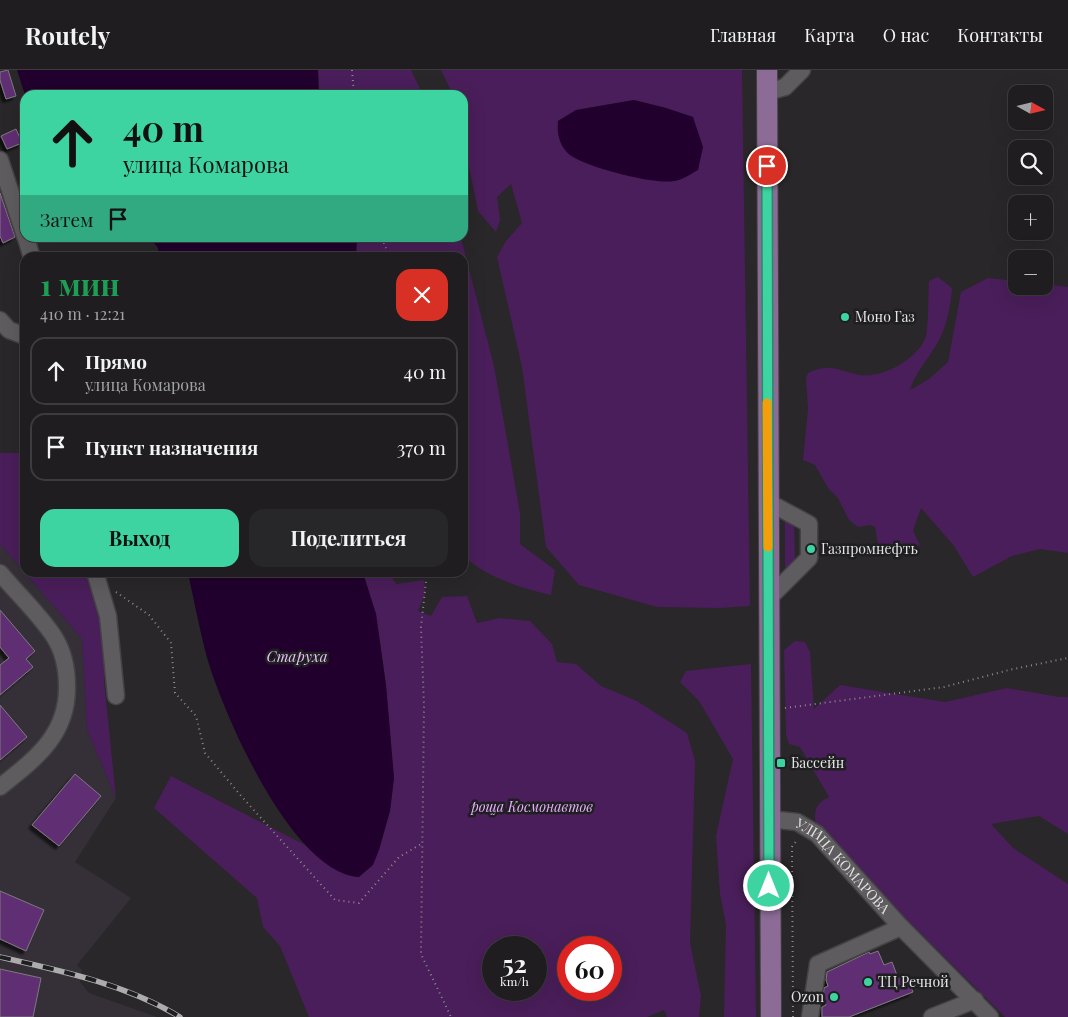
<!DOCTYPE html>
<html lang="ru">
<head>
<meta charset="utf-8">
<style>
	:root { --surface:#1f1d1f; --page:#272628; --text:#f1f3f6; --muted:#a1a2a4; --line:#3c3b3d; --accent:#3ed4a2 }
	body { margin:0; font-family:"Playfair Display",serif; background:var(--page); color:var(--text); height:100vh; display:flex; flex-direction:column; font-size:19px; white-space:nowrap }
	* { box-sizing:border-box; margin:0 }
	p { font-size:16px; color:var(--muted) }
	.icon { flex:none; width:28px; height:28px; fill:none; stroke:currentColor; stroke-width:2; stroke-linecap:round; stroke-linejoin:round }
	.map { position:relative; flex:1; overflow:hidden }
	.side { position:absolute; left:20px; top:182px; width:448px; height:325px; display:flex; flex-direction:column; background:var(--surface); border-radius:15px; box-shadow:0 5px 20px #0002,0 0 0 1px var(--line) }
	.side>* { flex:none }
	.hud { position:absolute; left:20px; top:20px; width:448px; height:152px; border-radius:15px; box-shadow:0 5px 20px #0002,0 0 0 1px var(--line); background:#3ed4a2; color:#111; overflow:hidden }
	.needle { width:32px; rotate:98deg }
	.buttons { position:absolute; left:1008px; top:15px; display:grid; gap:10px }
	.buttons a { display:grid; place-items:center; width:45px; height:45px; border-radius:10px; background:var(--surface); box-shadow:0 5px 20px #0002,0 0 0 1px var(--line); font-size:25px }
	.speed { position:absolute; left:482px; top:866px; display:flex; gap:10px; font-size:25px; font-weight:700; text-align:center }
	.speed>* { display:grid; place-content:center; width:65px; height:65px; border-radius:50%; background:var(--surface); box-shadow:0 5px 20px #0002,0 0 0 1px var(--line); line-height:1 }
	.speed small { font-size:12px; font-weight:400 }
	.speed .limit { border:8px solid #d22; background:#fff; color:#111 }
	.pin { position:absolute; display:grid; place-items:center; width:42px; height:42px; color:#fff; margin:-21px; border:2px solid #fff; border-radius:50%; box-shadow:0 1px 5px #0007 }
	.me { position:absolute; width:55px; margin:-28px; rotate:0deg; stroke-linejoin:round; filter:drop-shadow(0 0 4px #0008) }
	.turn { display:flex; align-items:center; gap:18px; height:105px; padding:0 20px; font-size:22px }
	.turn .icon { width:65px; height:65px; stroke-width:2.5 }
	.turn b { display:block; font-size:35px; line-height:42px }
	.then { display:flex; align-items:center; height:48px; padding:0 20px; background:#0003; gap:10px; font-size:19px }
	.round { display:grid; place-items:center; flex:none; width:52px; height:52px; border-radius:15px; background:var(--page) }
	.headline { display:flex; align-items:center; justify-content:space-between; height:85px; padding:0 20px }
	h1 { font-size:30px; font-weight:700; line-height:38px; color:#1e9e55 }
	.action { display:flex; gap:10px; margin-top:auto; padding:10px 20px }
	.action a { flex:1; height:58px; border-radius:15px; background:var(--accent); color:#111; font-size:20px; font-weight:700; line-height:58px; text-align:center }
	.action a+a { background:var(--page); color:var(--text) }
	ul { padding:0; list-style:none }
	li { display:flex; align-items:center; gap:15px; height:68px; margin:0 10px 8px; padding:0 10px; border:2px solid var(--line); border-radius:15px }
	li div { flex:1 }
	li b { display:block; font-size:19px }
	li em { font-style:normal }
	header { display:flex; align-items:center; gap:30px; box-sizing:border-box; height:70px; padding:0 25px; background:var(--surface); border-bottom:1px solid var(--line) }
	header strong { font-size:24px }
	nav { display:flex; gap:28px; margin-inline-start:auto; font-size:18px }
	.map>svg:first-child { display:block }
	.built { fill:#353037 }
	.green { fill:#4a1e5a; fill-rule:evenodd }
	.water { fill:#21002d }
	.building { fill:#612e73; stroke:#7c7a7d; filter:url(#shadow) }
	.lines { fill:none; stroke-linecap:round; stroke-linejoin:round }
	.minor-casing { stroke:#444344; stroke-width:19 }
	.major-casing { stroke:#444344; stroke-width:22 }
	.path { stroke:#8c8a8c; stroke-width:2; stroke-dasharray:1 4; stroke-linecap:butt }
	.minor { stroke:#5e5c5e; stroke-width:16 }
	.major { stroke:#8c6c97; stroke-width:20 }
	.rail-casing { stroke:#adacad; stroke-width:5.5 }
	.rail { stroke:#1f1e20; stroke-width:4; stroke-dasharray:11; stroke-linecap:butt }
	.route-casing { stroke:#288a69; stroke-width:12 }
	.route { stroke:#3ed4a2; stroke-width:9 }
	.slow { stroke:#f59e0b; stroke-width:9 }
	.poi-dot { fill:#3ed4a2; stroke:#1f1e20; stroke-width:2 }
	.labels { text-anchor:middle; stroke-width:5; stroke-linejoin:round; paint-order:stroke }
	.poi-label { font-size:14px; fill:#e4e3e4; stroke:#1f1e20; text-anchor:start }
	.park-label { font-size:14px; font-style:italic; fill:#e5aefb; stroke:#1f1e20 }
	.street-label { font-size:14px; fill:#e4e3e4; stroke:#1f1e20 }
	.water-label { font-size:15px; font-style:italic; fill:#e7bdf8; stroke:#1f1e20 }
</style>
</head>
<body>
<header>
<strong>Routely</strong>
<nav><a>Главная</a><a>Карта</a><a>О нас</a><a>Контакты</a></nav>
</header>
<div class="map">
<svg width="1068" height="947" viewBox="0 0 1068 947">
	<defs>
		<filter id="shadow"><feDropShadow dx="-3.5" dy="3.5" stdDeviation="1" flood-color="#0009"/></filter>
	</defs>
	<rect width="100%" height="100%" fill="#292729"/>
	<path class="built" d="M0 474 82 569 87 660 116 728 75 792 131 828 77 895 82 900 80 912 89 923 157 947H0Z"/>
	<path class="green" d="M318 0H411L423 25H319Z
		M441 0H742L750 536 720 538 657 537 579 515 546 477 522 297 497 187 506 171 522 153 511 114 497 127 500 150 496 162 478 141 463 67 462 25H453ZM634 30 666 38 693 47 558 51 576 40Z
		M357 168H461L494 296 520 443V474L555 500 551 525C521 518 485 507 463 485L462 188H356Z
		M938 207 952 218C951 235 946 259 937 274 928 289 915 303 910 320L929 309 948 292 961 222 988 208 1016 211V216H1044V214L1068 217V483L1040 479 1012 486 973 507 954 476 921 438 913 461 920 475C904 480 894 482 878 474L875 457 870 455 858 457 849 450 838 428 828 418 815 395 803 390 808 339 806 308 808 303C831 292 838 301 860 305 884 308 915 290 925 269 929 260 928 222 929 211Z
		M0 383H25V502L85 503 108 568 104 610 116 728 87 660 82 569 0 474Z
		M785 449 794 456 795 491 785 502Z
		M363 503H389L396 514 424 510 425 524 418 541 431 546 442 527 467 526 477 553 500 548 530 551 552 574 557 592 576 594 601 616 637 631 687 663 695 691 690 873 701 926 699 947H667L664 940 647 947H309L280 876 263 857 257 828 154 738 171 706 305 775 331 797 379 780 390 741 394 708 386 615 376 544ZM494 878H536V920H494ZM569 878H611V920H569Z
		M795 571 805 572 810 582 814 639 840 615 945 632 1007 618 1059 627H1068V764L1039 746 991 754 1013 778 1068 814V947H1005L875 818 816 754C813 739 817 733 829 727L800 677 789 674 786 665 784 580Z
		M751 594 756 947H724L726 855 720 824 716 766 733 689 699 631 680 612 686 601Z"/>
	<path class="water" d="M17 0H318L319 25H25Z
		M634 30 666 38 693 47 703 77 698 100C691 104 682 110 674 111 654 115 586 97 570 85 559 76 557 64 558 51L576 40Z
		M150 168H357L356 187 159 188 158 178Z
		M188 503H363L376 544 386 615 394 708 390 741 379 780 373 795 359 807C292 803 222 642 206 584 199 557 194 530 188 503Z"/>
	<path class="building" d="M8 0 16 26 6 29 0 10V2Z
		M16 59 22 73 7 79 1 66Z
		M0 123 15 167 3 173 0 166Z
		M0 540 35 581 26 589 33 597 0 625V595L9 588 0 577Z
		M0 635 27 667 0 690Z
		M75 704 101 726 59 776 32 755Z
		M0 821 44 840 26 881 0 869Z
		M878 881 884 895 892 892 898 908 906 904 913 922 849 947H822V937L826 935 823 928 824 918 828 916 826 910 827 902 869 882 870 884Z
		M0 899 41 908 33 947H0Z"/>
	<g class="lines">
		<g class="minor-casing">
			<g id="minor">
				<path d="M767 22 785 17 802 0"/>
				<path d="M0 90 25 166"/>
				<path d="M26 168 32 188"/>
				<path d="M0 250 9 260 25 266"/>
				<path d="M768 432 809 454V488L768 529"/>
				<path d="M95 502 108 546 116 626"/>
				<path d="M0 503C17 523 38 543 53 565 63 580 67 598 67 616 68 665 35 689 0 717"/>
				<path id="s1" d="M769 749 797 752 817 764 901 857 990 947"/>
				<path d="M810 947 818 894 901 857"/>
				<path d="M932 947 975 930"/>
			</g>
		</g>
		<g class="major-casing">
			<path id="major" d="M767 0 771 947"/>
		</g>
		<path class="path" d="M352 0 354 25
			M382 168 390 188
			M462 354V362
			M427 502 421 557 424 636 421 884 451 947
			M116 522 149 545 171 573 175 623 196 646 205 683 242 727 335 830 359 833 399 787 423 773
			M785 638 944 617 1009 600 1068 588
			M793 947 792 777 798 769"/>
		<use href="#minor" class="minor"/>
		<use href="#major" class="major"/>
		<g class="rail-casing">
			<path id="rail" d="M0 887C62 901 125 914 180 947"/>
		</g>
		<use href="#rail" class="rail"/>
	</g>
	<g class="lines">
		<g class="route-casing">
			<path id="route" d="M767 96 769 816"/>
		</g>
		<use href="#route" class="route"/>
		<path class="slow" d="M767 333 768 477"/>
	</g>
	<g class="poi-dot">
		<circle cx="845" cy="247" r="5"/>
		<circle cx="811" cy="479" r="5"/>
		<rect x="776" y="688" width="10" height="10" rx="2.5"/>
		<circle cx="868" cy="912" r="5"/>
		<circle cx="834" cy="927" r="5"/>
	</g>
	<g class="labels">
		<g class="poi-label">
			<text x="855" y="252">Моно Газ</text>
			<text x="821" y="484">Газпромнефть</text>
			<text x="791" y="698">Бассейн</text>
			<text x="878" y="917">ТЦ Речной</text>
			<text x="824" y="932" text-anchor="end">Ozon</text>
		</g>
		<g class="park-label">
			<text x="532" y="742">роща Космонавтов</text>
		</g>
		<g class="street-label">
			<text dy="5" stroke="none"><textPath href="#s1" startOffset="92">УЛИЦА КОМАРОВА</textPath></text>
		</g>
		<g class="water-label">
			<text x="297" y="592">Старуха</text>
		</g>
	</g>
</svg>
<div class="buttons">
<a><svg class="needle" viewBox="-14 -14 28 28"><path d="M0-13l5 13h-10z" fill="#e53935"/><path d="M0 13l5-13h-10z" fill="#a1a2a4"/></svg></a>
<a><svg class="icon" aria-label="search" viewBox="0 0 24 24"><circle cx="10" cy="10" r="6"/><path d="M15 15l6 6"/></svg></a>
<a>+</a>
<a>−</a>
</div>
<div class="speed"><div>52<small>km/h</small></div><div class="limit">60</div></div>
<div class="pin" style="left:767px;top:96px;background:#d93025"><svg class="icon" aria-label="arrive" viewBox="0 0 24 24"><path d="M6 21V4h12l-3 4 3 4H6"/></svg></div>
<svg class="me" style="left:769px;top:816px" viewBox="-20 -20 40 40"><circle r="17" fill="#3ed4a2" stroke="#fff" stroke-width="3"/><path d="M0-11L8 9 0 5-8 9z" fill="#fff"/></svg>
<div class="hud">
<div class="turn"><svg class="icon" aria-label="ahead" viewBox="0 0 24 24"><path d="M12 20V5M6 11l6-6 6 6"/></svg><div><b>40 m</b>улица Комарова</div></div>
<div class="then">Затем<svg class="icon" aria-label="arrive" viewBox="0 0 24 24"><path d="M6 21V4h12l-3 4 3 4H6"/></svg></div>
</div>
<section class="side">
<div class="headline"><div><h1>1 мин</h1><p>410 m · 12:21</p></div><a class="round" style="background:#d93025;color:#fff"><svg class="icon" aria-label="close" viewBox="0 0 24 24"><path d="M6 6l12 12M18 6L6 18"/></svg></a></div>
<ul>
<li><svg class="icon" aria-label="ahead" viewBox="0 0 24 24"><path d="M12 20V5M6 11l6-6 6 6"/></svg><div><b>Прямо</b><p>улица Комарова</p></div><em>40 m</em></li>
<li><svg class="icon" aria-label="arrive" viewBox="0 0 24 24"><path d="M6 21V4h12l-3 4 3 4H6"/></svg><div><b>Пункт назначения</b></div><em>370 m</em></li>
</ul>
<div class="action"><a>Выход</a><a>Поделиться</a></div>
</section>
</div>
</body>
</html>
